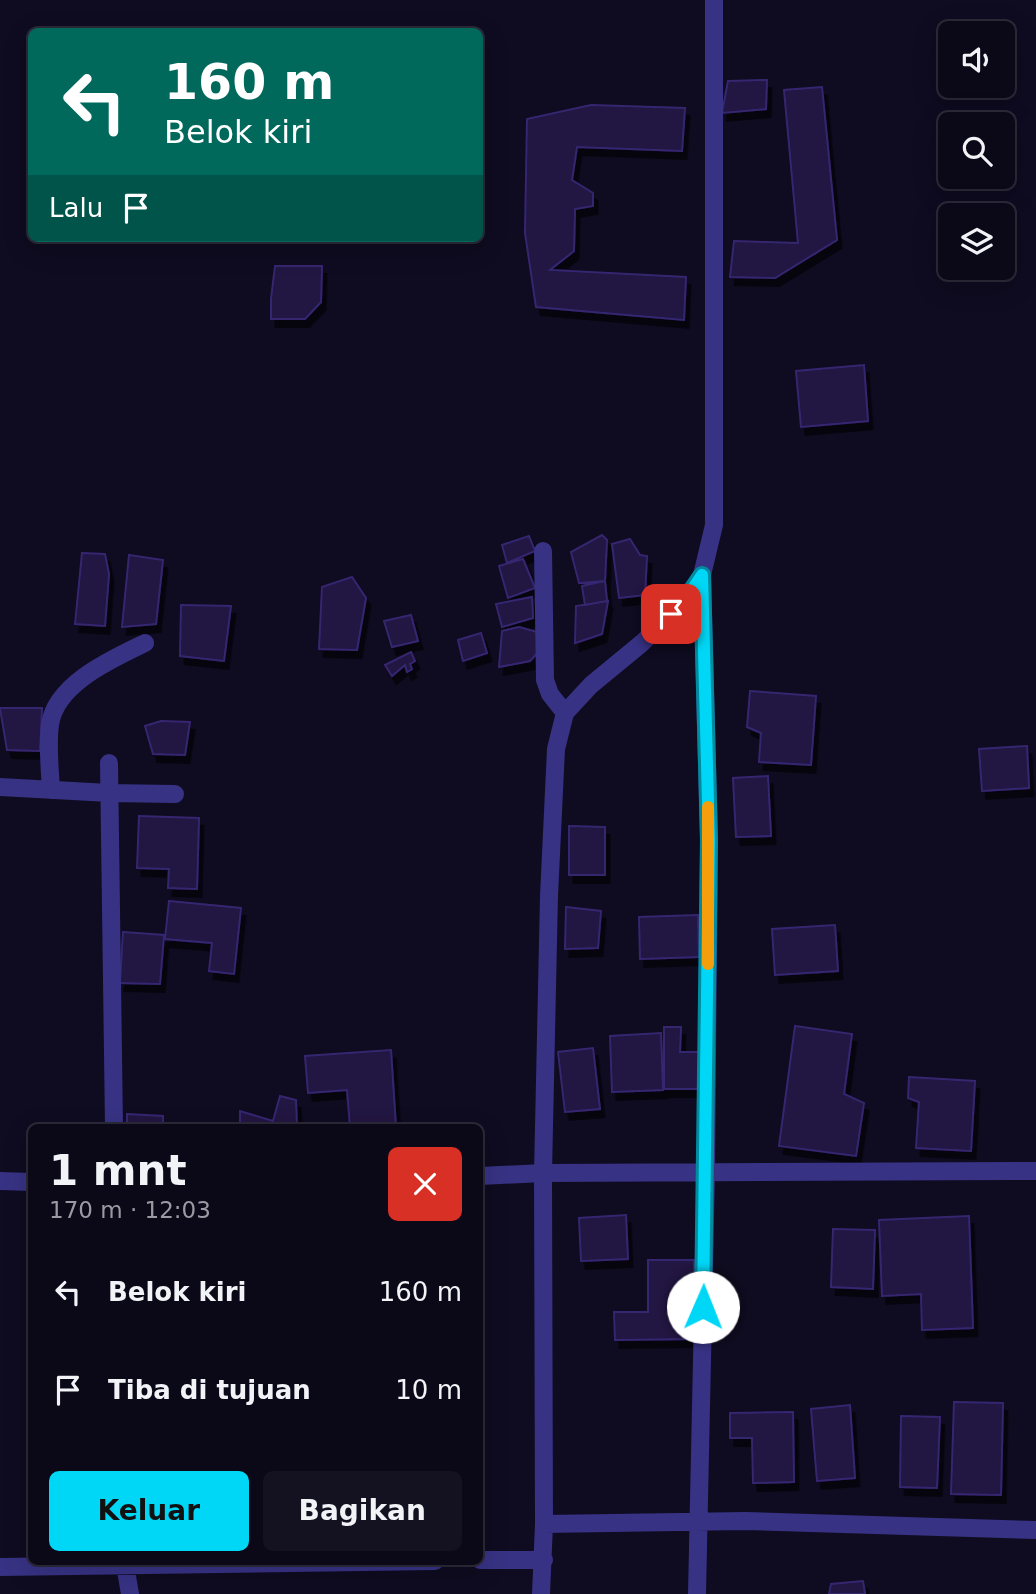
<!DOCTYPE html>
<html lang="id">
<head>
<meta charset="utf-8">
<style>
	:root { --surface:#0b0818; --page:#141121; --text:#f1f3f6; --muted:#9a9aa2; --line:#2b2937; --accent:#00d6f5 }
	body { margin:0; font-family:"DejaVu Sans",sans-serif; background:var(--page); color:var(--text); height:100vh; display:flex; flex-direction:column; font-size:26px; white-space:nowrap }
	* { box-sizing:border-box; margin:0 }
	p { font-size:23px; color:var(--muted) }
	.icon { flex:none; width:38px; height:38px; fill:none; stroke:currentColor; stroke-width:2; stroke-linecap:round; stroke-linejoin:round }
	.map { position:relative; flex:1; overflow:hidden }
	.details { position:absolute; left:28px; top:1124px; width:455px; height:441px; display:flex; flex-direction:column; background:var(--surface); border-radius:10px; box-shadow:0 7px 28px #0002,0 0 0 2px var(--line) }
	.details>* { flex:none }
	.hud { position:absolute; left:28px; top:28px; width:455px; height:214px; border-radius:10px; box-shadow:0 7px 28px #0002,0 0 0 2px var(--line); background:#00695c; color:#fff; overflow:hidden }
	.controls { position:absolute; left:938px; top:21px; display:grid; gap:14px }
	.controls a { display:grid; place-items:center; width:77px; height:77px; border-radius:10px; background:var(--surface); box-shadow:0 7px 28px #0002,0 0 0 2px var(--line); font-size:35px }
	.pin { position:absolute; display:grid; place-items:center; width:60px; height:60px; color:#fff; margin:-30px; border-radius:14px; box-shadow:0 4px 10px #0006 }
	.me { position:absolute; width:77px; margin:-38px; rotate:1deg; stroke-linejoin:round; filter:drop-shadow(0 0 5px #0008) }
	.turn { display:flex; align-items:center; gap:24px; height:147px; padding:0 21px; font-size:32px }
	.turn .icon { width:91px; height:91px; stroke-width:2.5 }
	.turn b { display:block; font-size:49px; line-height:60px }
	.then { display:flex; align-items:center; height:66px; padding:0 21px; background:#0003; gap:14px; font-size:26px }
	.round { display:grid; place-items:center; flex:none; width:74px; height:74px; border-radius:10px; background:var(--page) }
	.head { display:flex; align-items:center; justify-content:space-between; height:119px; padding:0 21px }
	h1 { font-size:42px; font-weight:800; line-height:52px }
	.primary-button { display:flex; gap:14px; margin-top:auto; padding:14px 21px }
	.primary-button a { flex:1; height:80px; border-radius:10px; background:var(--accent); color:#111; font-size:28px; font-weight:800; line-height:80px; text-align:center }
	.primary-button a+a { background:var(--page); color:var(--text) }
	ul { padding:0; list-style:none }
	li { display:flex; align-items:center; gap:21px; height:98px; padding:0 21px }
	li div { flex:1 }
	li b { display:block; font-size:26px }
	li em { font-style:normal }
	.map>svg:first-child { display:block }
	.building { fill:#201542; stroke:#362670; stroke-width:2; filter:url(#shadow) }
	.lines { fill:none; stroke-linecap:round; stroke-linejoin:round }
	.minor { stroke:#373283; stroke-width:18 }
	.route-casing { stroke:#008b9f; stroke-width:18 }
	.route { stroke:#00d6f5; stroke-width:12 }
	.slow { stroke:#f59e0b; stroke-width:12 }
</style>
</head>
<body>
<div class="map">
<svg width="1036" height="1594" viewBox="0 0 1036 1594">
	<defs>
		<filter id="shadow"><feDropShadow dx="4.5" dy="8" stdDeviation="0" flood-color="#0009"/></filter>
	</defs>
	<rect width="100%" height="100%" fill="#0f0b20"/>
	<path class="building" d="M767 80 766 109 722 113 728 81Z
		M822 87 837 240 775 278 730 277 734 241 798 243 784 90Z
		M591 105 685 108 682 151 577 147 572 180 593 193V206L575 209 574 251 550 270 686 277 684 320 536 307 525 233 527 119Z
		M275 266H322L321 302 305 319H271V299Z
		M864 365 868 421 801 427 796 371Z
		M602 535 607 540 605 581 579 583 571 552Z
		M529 536 535 551 507 563 502 545Z
		M630 539 640 555 647 556 645 595 619 598 612 544Z
		M82 553 105 554 109 574 105 626 75 624Z
		M129 555 163 560 156 624 122 627Z
		M523 559 535 588 508 598 499 566Z
		M352 577 366 598 357 650 319 649 322 587Z
		M605 581 607 601 585 605 582 586Z
		M532 597 533 618 502 627 496 604Z
		M608 601 602 634 575 643 576 606Z
		M181 605 231 606 224 661 180 656Z
		M411 615 418 641 392 647 384 621Z
		M519 627 544 634 542 648 530 661 499 667 502 631Z
		M481 633 487 653 463 661 458 640Z
		M411 652 415 661 410 664 412 669 407 672 405 665 392 676 385 665Z
		M750 691 816 696 811 765 759 762 761 733 747 727Z
		M0 708H42L40 751 7 750Z
		M161 721 190 722 185 755 153 754 145 726Z
		M1027 746 1029 788 982 791 979 749Z
		M768 776 771 836 736 837 733 778Z
		M139 816 199 818 197 889 168 888 169 869 137 868Z
		M569 826 605 827V875H569Z
		M169 901 241 908 234 974 209 971 212 943 165 939Z
		M566 907 601 911 598 948 565 949Z
		M698 915 699 957 640 959 639 917Z
		M835 925 838 971 775 975 772 929Z
		M123 932 164 935 160 984 120 983Z
		M795 1026 852 1034 844 1094 864 1103 856 1156 779 1146Z
		M664 1027H681L680 1052H702V1089H664Z
		M661 1033 663 1090 612 1092 610 1036Z
		M593 1048 600 1109 565 1112 558 1052Z
		M391 1050 396 1127H350L347 1090 308 1093 305 1056Z
		M909 1077 975 1081 971 1151 916 1148 919 1102 908 1098Z
		M280 1096 296 1100 297 1127H240V1111L273 1121Z
		M127 1114 163 1116V1127H127Z
		M626 1215 628 1259 581 1261 579 1218Z
		M969 1216 973 1328 922 1330 921 1294 882 1296 879 1220Z
		M833 1229 875 1230 873 1289 831 1287Z
		M648 1260H694V1339L615 1340 614 1312H648Z
		M954 1402 1003 1403 1001 1495 951 1494Z
		M850 1405 855 1478 817 1481 811 1409Z
		M793 1412 794 1482 753 1483 752 1438H730V1413Z
		M901 1416 940 1417 937 1488 900 1487Z
		M863 1581 865 1594H829L831 1584Z"/>
	<g class="lines">
		<path class="minor" d="M543 551 545 680 550 694 565 713
			M109 763 114 1127
			M0 787 109 793 175 794
			M51 790C50 769 47 746 50 725 55 684 112 659 145 643
			M480 1176 543 1173 549 896 556 749 565 713 591 685 642 643 685 600 702 575 714 525V0
			M0 1181 32 1182
			M544 1524 745 1521 1036 1530
			M480 1560H544
			M125 1565 130 1594
			M0 1567 435 1561
			M541 1594 544 1524 543 1173 1036 1171
			M697 1594 706 1173 709 840 702 575"/>
	</g>
	<g class="lines">
		<g class="route-casing">
			<path id="route" d="M671 614 685 600 702 575 709 840 703 1307"/>
		</g>
		<use href="#route" class="route"/>
		<path class="slow" d="M708 964V807"/>
	</g>
</svg>
<div class="controls">
<a><svg class="icon" aria-label="sound" viewBox="0 0 24 24"><path d="M4 9h4l5-4v14l-5-4H4zM17 9q2 3 0 6"/></svg></a>
<a><svg class="icon" aria-label="search" viewBox="0 0 24 24"><circle cx="10" cy="10" r="6"/><path d="M15 15l6 6"/></svg></a>
<a><svg class="icon" aria-label="layers" viewBox="0 0 24 24"><path d="M12 4l9 5-9 5-9-5zM3 14l9 5 9-5"/></svg></a>
</div>
<div class="pin" style="left:671px;top:614px;background:#d93025"><svg class="icon" aria-label="arrive" viewBox="0 0 24 24"><path d="M6 21V4h12l-3 4 3 4H6"/></svg></div>
<svg class="me" style="left:703px;top:1307px" viewBox="-20 -20 40 40"><circle r="19" fill="#fff"/><path d="M0-13L10 11 0 6-10 11z" fill="#00d6f5"/></svg>
<div class="hud">
<div class="turn"><svg class="icon" aria-label="left" viewBox="0 0 24 24"><path d="M17 20v-9H6M10 6l-5 5 5 5"/></svg><div><b>160 m</b>Belok kiri</div></div>
<div class="then">Lalu<svg class="icon" aria-label="arrive" viewBox="0 0 24 24"><path d="M6 21V4h12l-3 4 3 4H6"/></svg></div>
</div>
<section class="details">
<div class="head"><div><h1>1 mnt</h1><p>170 m · 12:03</p></div><a class="round" style="background:#d93025;color:#fff"><svg class="icon" aria-label="close" viewBox="0 0 24 24"><path d="M6 6l12 12M18 6L6 18"/></svg></a></div>
<ul>
<li><svg class="icon" aria-label="left" viewBox="0 0 24 24"><path d="M17 20v-9H6M10 6l-5 5 5 5"/></svg><div><b>Belok kiri</b></div><em>160 m</em></li>
<li><svg class="icon" aria-label="arrive" viewBox="0 0 24 24"><path d="M6 21V4h12l-3 4 3 4H6"/></svg><div><b>Tiba di tujuan</b></div><em>10 m</em></li>
</ul>
<div class="primary-button"><a>Keluar</a><a>Bagikan</a></div>
</section>
</div>
</body>
</html>
